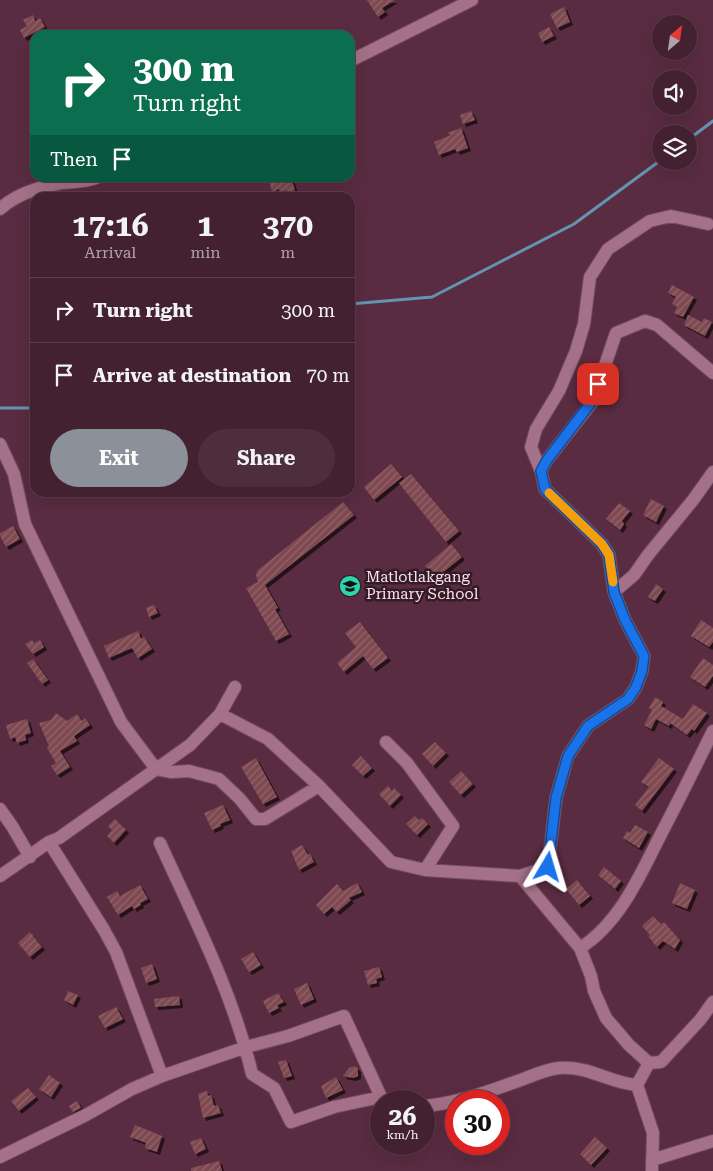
<!DOCTYPE html>
<html lang="en">
<head>
<meta charset="utf-8">
<style>
	:root { --surface:#442131; --page:#4e2e3d; --text:#f1f3f6; --muted:#afa3ab; --line:#5c3e4d; --accent:#8c9099 }
	body { margin:0; font-family:"Roboto Serif",serif; background:var(--page); color:var(--text); height:100vh; display:flex; flex-direction:column; font-size:19px; white-space:nowrap }
	* { box-sizing:border-box; margin:0 }
	p { font-size:16px; color:var(--muted) }
	.icon { flex:none; width:28px; height:28px; fill:none; stroke:currentColor; stroke-width:2; stroke-linecap:round; stroke-linejoin:round }
	.map { position:relative; flex:1; overflow:hidden }
	.drawer { position:absolute; left:30px; top:192px; width:325px; height:305px; display:flex; flex-direction:column; background:var(--surface); border-radius:15px; box-shadow:0 5px 20px #0002,0 0 0 1px var(--line) }
	.drawer>* { flex:none }
	.top-card { position:absolute; left:30px; top:30px; width:325px; height:152px; border-radius:15px; box-shadow:0 5px 20px #0002,0 0 0 1px var(--line); background:#0b6e4f; color:#fff; overflow:hidden }
	.needle { width:32px; rotate:29deg }
	.tools { position:absolute; left:652px; top:15px; display:grid; gap:10px }
	.tools a { display:grid; place-items:center; width:45px; height:45px; border-radius:50%; background:var(--surface); box-shadow:0 5px 20px #0002,0 0 0 1px var(--line); font-size:25px }
	.speed { position:absolute; left:370px; top:1090px; display:flex; gap:10px; font-size:25px; font-weight:700; text-align:center }
	.speed>* { display:grid; place-content:center; width:65px; height:65px; border-radius:50%; background:var(--surface); box-shadow:0 5px 20px #0002,0 0 0 1px var(--line); line-height:1 }
	.speed small { font-size:12px; font-weight:400 }
	.speed .limit { border:8px solid #d22; background:#fff; color:#111 }
	.pin { position:absolute; display:grid; place-items:center; width:42px; height:42px; color:#fff; margin:-21px; border-radius:10px; box-shadow:0 2px 8px #0006 }
	.me { position:absolute; width:55px; margin:-28px; rotate:7deg; stroke-linejoin:round; filter:drop-shadow(0 0 4px #0008) }
	.turn { display:flex; align-items:center; gap:18px; height:105px; padding:0 20px; font-size:22px }
	.turn .icon { width:65px; height:65px; stroke-width:2.5 }
	.turn b { display:block; font-size:35px; line-height:42px }
	.then { display:flex; align-items:center; height:48px; padding:0 20px; background:#0003; gap:10px; font-size:19px }
	.eta { display:flex; justify-content:space-evenly; align-items:center; height:85px; text-align:center }
	.eta b { font-size:30px; font-weight:700; line-height:35px }
	.button { display:flex; gap:10px; margin-top:auto; padding:10px 20px }
	.button a { flex:1; height:58px; border-radius:30px; background:var(--accent); color:#fff; font-size:20px; font-weight:700; line-height:58px; text-align:center }
	.button a+a { background:var(--page); color:var(--text) }
	ul { padding:0; list-style:none }
	li { display:flex; align-items:center; gap:15px; height:65px; padding:0 20px; border-top:1px solid var(--line) }
	li div { flex:1 }
	li b { display:block; font-size:19px }
	li em { font-style:normal }
	.map>svg:first-child { display:block }
	.lines { fill:none; stroke-linecap:round; stroke-linejoin:round }
	.stream { stroke:#6394b0; stroke-width:3 }
	.building { fill:url(#building-hatch); filter:url(#shadow) }
	.minor-casing { stroke:#734c5f; stroke-width:14 }
	.minor { stroke:#a57188; stroke-width:12 }
	.route-casing { stroke:#114b97; stroke-width:12 }
	.route { stroke:#1a73e8; stroke-width:9 }
	.slow { stroke:#f59e0b; stroke-width:9 }
	.labels { text-anchor:middle; stroke-width:5; stroke-linejoin:round; paint-order:stroke }
	.poi-label { font-size:15px; fill:#fee0ec; stroke:#321d26; text-anchor:start }
</style>
</head>
<body>
<div class="map">
<svg width="713" height="1171" viewBox="0 0 713 1171">
	<defs>
		<pattern id="building-hatch" width="6" height="6" patternUnits="userSpaceOnUse" patternTransform="scale(1.25)"><rect width="6" height="6" fill="#7f4a51"/><path d="M-1 1l2-2M0 6l6-6M5 7l2-2" fill="none" stroke="#92646a"/></pattern>
		<filter id="shadow"><feDropShadow dx="3" dy="3" stdDeviation="0" flood-color="#0009"/></filter>
	</defs>
	<rect width="100%" height="100%" fill="#5a2c41"/>
	<g class="lines">
		<path class="stream" d="M689 139 713 121
			M350 304 432 297 574 224 661 160
			M0 408H35"/>
	</g>
	<path class="building" d="M367 0H395L382 8 385 12 378 17Z
		M564 7 570 22 557 28 550 14Z
		M33 15 35 21 40 18 45 27 24 38 20 30 27 26 23 20Z
		M549 27 554 36 542 42 538 33Z
		M471 111 475 120 463 124 460 115Z
		M461 128 468 148 457 152 455 149 439 155 434 142 451 135 447 133Z
		M278 178H291L295 190 286 194 285 190 280 192 279 189 272 192 269 181Z
		M672 285 694 297 683 317 674 313 677 307 672 304 676 297 668 293Z
		M688 315 702 322 704 318 712 322 705 336 684 325Z
		M391 464 402 477 374 500 364 487Z
		M411 474 459 531 446 542 399 483Z
		M651 499 664 506 656 522 643 515Z
		M343 502 354 515 265 585 278 608 275 609 289 634 276 641 246 588 258 582 256 575 258 570Z
		M619 503 630 511 622 521 624 524 620 530 606 519Z
		M13 526 20 539 6 547 0 536V533Z
		M451 544 462 557 436 578 425 566Z
		M656 584 663 589 655 601 648 597Z
		M154 605 158 613 149 617 146 608Z
		M701 620 713 628V642L709 647 691 636Z
		M360 622 388 658 373 669 363 656 344 672 337 663 356 647 345 633Z
		M138 631 141 639 144 637 152 649 138 658 132 648 109 658 104 646Z
		M32 640 34 643 40 640 44 647 33 654 25 644Z
		M703 658 713 665V676L705 687 690 677Z
		M33 659 48 680 42 684 27 663Z
		M655 697 663 702 661 706 683 719 693 704 707 713 694 731 692 729 687 735 670 723 669 726 656 719 651 729 644 725 652 710 649 708Z
		M56 713 67 721 77 714 82 721 85 718 90 725 74 736 77 741 60 751 70 767 57 775 51 766 56 763 47 748 49 746 39 723 51 720Z
		M27 719 31 733 25 735 26 740 17 743 15 737 10 739 6 725Z
		M435 742 446 753 433 766 422 754Z
		M361 756 372 768 363 776 352 765Z
		M256 758 277 797 263 804 241 767Z
		M659 758 674 769 642 811 635 805 649 787 641 782Z
		M461 771 473 784 461 795 449 782Z
		M388 786 392 791 394 788 401 795 390 806 379 794Z
		M223 805 230 820 220 824 221 826 212 830 204 813Z
		M415 816 419 820 422 818 428 824 417 835 406 824Z
		M115 819 126 830 114 843 107 836 112 830 108 826Z
		M635 825 648 832 639 848 623 838 627 831 630 833Z
		M302 845 308 855 310 854 314 862 299 870 291 851Z
		M604 867 621 881 615 889 598 875Z
		M577 880 590 896 579 905 566 889Z
		M357 883 362 892 349 898 351 900 337 912 332 907 324 914 316 905 337 884 343 891Z
		M680 883 695 890 687 909 672 903Z
		M140 885 148 899 140 903 141 905 134 909 132 906 118 915 107 897 117 891 120 896Z
		M653 916 661 924 664 922 680 940 675 949 663 941 657 947 648 936 650 935 642 926Z
		M30 932 42 947 30 957 18 943Z
		M253 952 261 965 249 972 241 959Z
		M152 964 157 979 146 983 141 968Z
		M379 967 382 977 376 979 377 983 368 985 364 971Z
		M307 983 314 999 301 1005 294 989Z
		M68 991 78 995 73 1005 64 1000Z
		M278 993 284 1002 277 1005 279 1008 269 1013 263 1001Z
		M179 996 180 1005 155 1007 154 999Z
		M116 1007 123 1019 105 1028 98 1016Z
		M286 1060 292 1076 284 1078 278 1062Z
		M355 1066 358 1069V1076L353 1078 343 1076 349 1068Z
		M49 1075 60 1083 51 1097 39 1089Z
		M336 1077 343 1090 326 1098 321 1086Z
		M28 1088 36 1097 19 1111 11 1101Z
		M207 1091 208 1096 211 1095 214 1106 218 1105 221 1113 203 1118 198 1094Z
		M77 1101 81 1108 73 1112 69 1106Z
		M135 1125 162 1136 157 1152 145 1148 146 1143 130 1137Z
		M595 1137 607 1148 591 1165 580 1154Z
		M201 1138 206 1149 195 1154 190 1142Z
		M219 1161 222 1171H191V1168Z"/>
	<g class="lines">
		<g class="minor-casing">
			<path id="minor" d="M350 61 472 0
				M0 209C16 194 39 187 61 183 72 182 85 182 96 178
				M0 444 14 474 25 524 121 722 156 769 172 772 189 771 219 779 240 799 256 819H265L319 786
				M541 471 531 447 536 429 559 391 576 351 584 324 590 277 608 249 650 221 671 216 708 224
				M614 592 634 575 648 555 693 500 713 472
				M220 714 268 739 319 786 391 862 425 870 453 826 407 763 386 742
				M0 809 12 826 30 857
				M49 842 104 930 116 952 162 1076
				M160 843C194 918 233 993 252 1074L274 1088 291 1122 334 1107 381 1097 392 1101
				M425 870 520 876 548 867 556 798 568 756 588 726 628 699 636 687 642 671 644 656 625 620 614 592 609 555 602 544 545 489 541 471 547 460 593 401 616 333 645 321 657 325 713 373
				M0 876 49 842 59 838 190 745 220 714 235 687
				M520 876 580 948
				M649 1063 629 1045 606 1018 594 991 591 976 580 948C619 924 641 874 661 834 679 800 696 765 713 731
				M649 1063 637 1085 653 1133 652 1171
				M649 1063 661 1062 700 1020 713 1002
				M424 1106C453 1104 485 1093 512 1083 528 1078 542 1070 559 1068 591 1066 609 1083 637 1085
				M0 1157 86 1115 132 1089 162 1076 246 1047 288 1036 344 1016 381 1097
				M652 1160 713 1141"/>
		</g>
		<use href="#minor" class="minor"/>
	</g>
	<g class="lines">
		<g class="route-casing">
			<path id="route" d="M548 867 556 798 568 756 588 726 628 699 636 687 642 671 644 656 625 620 614 592 609 555 602 544 545 489 541 471 547 460 593 400 598 384"/>
		</g>
		<use href="#route" class="route"/>
		<path class="slow" d="M549 493 602 544 609 555 613 582"/>
	</g>
	<defs>
		<g id="school-disc" transform="scale(1.125)"><circle r="9.5" fill="#29d5ad" stroke="#321d26"/><path d="M0-5L7-2L0 1L-7-2ZM-4 1L0 2.5L4 1V4Q0 6-4 4Z" fill="#111"/></g>
	</defs>
	<g fill-rule="evenodd">
		<use href="#school-disc" x="350" y="586"/>
	</g>
	<g class="labels">
		<g class="poi-label">
			<text x="366" y="582">Matlotlakgang<tspan x="366" dy="17">Primary School</tspan></text>
		</g>
	</g>
</svg>
<div class="tools">
<a><svg class="needle" viewBox="-14 -14 28 28"><path d="M0-13l5 13h-10z" fill="#e53935"/><path d="M0 13l5-13h-10z" fill="#afa3ab"/></svg></a>
<a><svg class="icon" aria-label="sound" viewBox="0 0 24 24"><path d="M4 9h4l5-4v14l-5-4H4zM17 9q2 3 0 6"/></svg></a>
<a><svg class="icon" aria-label="layers" viewBox="0 0 24 24"><path d="M12 4l9 5-9 5-9-5zM3 14l9 5 9-5"/></svg></a>
</div>
<div class="speed"><div>26<small>km/h</small></div><div class="limit">30</div></div>
<div class="pin" style="left:598px;top:384px;background:#d93025"><svg class="icon" aria-label="arrive" viewBox="0 0 24 24"><path d="M6 21V4h12l-3 4 3 4H6"/></svg></div>
<svg class="me" style="left:548px;top:867px" viewBox="-20 -20 40 40"><path d="M0-17L14 15 0 8-14 15z" fill="#1a73e8" stroke="#fff" stroke-width="4"/></svg>
<div class="top-card">
<div class="turn"><svg class="icon" aria-label="right" viewBox="0 0 24 24"><path d="M7 20v-9h11M14 6l5 5-5 5"/></svg><div><b>300 m</b>Turn right</div></div>
<div class="then">Then<svg class="icon" aria-label="arrive" viewBox="0 0 24 24"><path d="M6 21V4h12l-3 4 3 4H6"/></svg></div>
</div>
<section class="drawer">
<div class="eta">
<div><b>17:16</b><p>Arrival</p></div>
<div><b>1</b><p>min</p></div>
<div><b>370</b><p>m</p></div>
</div>
<ul>
<li><svg class="icon" aria-label="right" viewBox="0 0 24 24"><path d="M7 20v-9h11M14 6l5 5-5 5"/></svg><div><b>Turn right</b></div><em>300 m</em></li>
<li><svg class="icon" aria-label="arrive" viewBox="0 0 24 24"><path d="M6 21V4h12l-3 4 3 4H6"/></svg><div><b>Arrive at destination</b></div><em>70 m</em></li>
</ul>
<div class="button"><a>Exit</a><a>Share</a></div>
</section>
</div>
</body>
</html>
